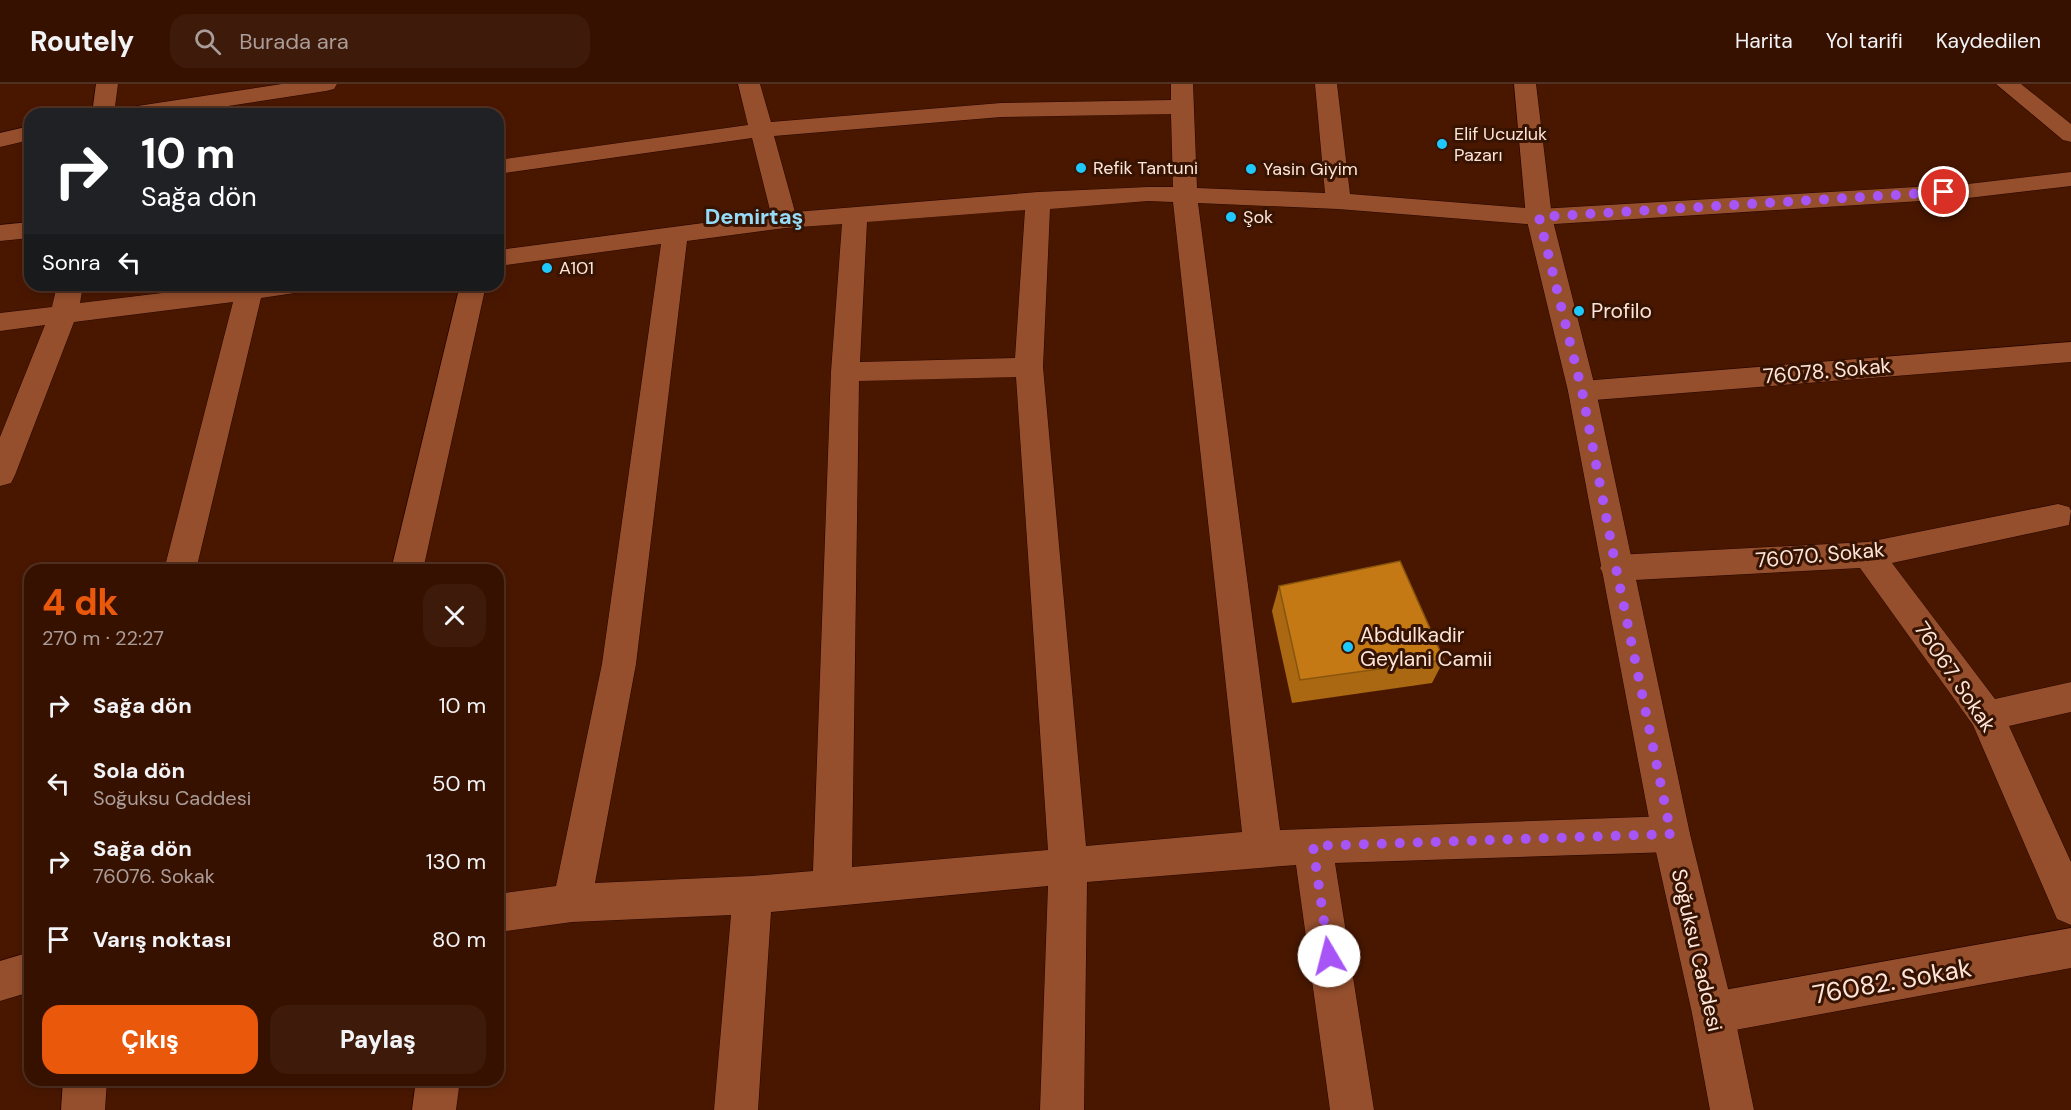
<!DOCTYPE html>
<html lang="tr">
<head>
<meta charset="utf-8">
<style>
	:root { --surface:#371100; --page:#3e1a0a; --text:#f1f3f6; --muted:#aa9d99; --line:#513122; --accent:#ea580c }
	body { margin:0; font-family:"DM Sans",sans-serif; background:var(--page); color:var(--text); height:100vh; display:flex; flex-direction:column; font-size:22px; white-space:nowrap }
	* { box-sizing:border-box; margin:0 }
	p { font-size:20px; color:var(--muted) }
	.icon { flex:none; width:33px; height:33px; fill:none; stroke:currentColor; stroke-width:2; stroke-linecap:round; stroke-linejoin:round }
	.map { position:relative; flex:1; overflow:hidden }
	.sheet { position:absolute; left:24px; top:480px; width:480px; height:522px; display:flex; flex-direction:column; background:var(--surface); border-radius:18px; box-shadow:0 3px 9px #0003,0 0 0 2px var(--line) }
	.sheet>* { flex:none }
	.banner { position:absolute; left:24px; top:24px; width:480px; height:183px; border-radius:18px; box-shadow:0 3px 9px #0003,0 0 0 2px var(--line); background:#202124; color:#fff; overflow:hidden }
	.pin { position:absolute; display:grid; place-items:center; width:51px; height:51px; color:#fff; margin:-26px; border:3px solid #fff; border-radius:50%; box-shadow:0 2px 6px #0007 }
	.me { position:absolute; width:66px; margin:-33px; rotate:352deg; stroke-linejoin:round; filter:drop-shadow(0 0 4px #0008) }
	.turn { display:flex; align-items:center; gap:21px; height:126px; padding:0 18px; font-size:27px }
	.turn .icon { width:78px; height:78px; stroke-width:2.5 }
	.turn b { display:block; font-size:42px; line-height:51px }
	.then { display:flex; align-items:center; height:57px; padding:0 18px; background:#0003; gap:12px; font-size:22px }
	.round { display:grid; place-items:center; flex:none; width:63px; height:63px; border-radius:18px; background:var(--page) }
	.overview { display:flex; align-items:center; justify-content:space-between; height:102px; padding:0 18px }
	h1 { font-size:36px; font-weight:800; line-height:45px; color:var(--accent) }
	.cta { display:flex; gap:12px; margin-top:auto; padding:12px 18px }
	.cta a { flex:1; height:69px; border-radius:18px; background:var(--accent); color:#fff; font-size:24px; font-weight:800; line-height:69px; text-align:center }
	.cta a+a { background:var(--page); color:var(--text) }
	ul { padding:0; list-style:none }
	li { display:flex; align-items:center; gap:18px; height:78px; padding:0 18px }
	li div { flex:1 }
	li b { display:block; font-size:22px }
	li em { font-style:normal }
	header { display:flex; align-items:center; gap:36px; box-sizing:border-box; height:84px; padding:0 30px; background:var(--surface); border-bottom:2px solid var(--line) }
	header strong { font-size:28px }
	nav { display:flex; gap:33px; margin-inline-start:auto; font-size:21px }
	.search { width:420px; height:54px; background:var(--page); display:flex; align-items:center; gap:15px; box-sizing:border-box; padding:0 21px; border-radius:18px; color:var(--muted); font-size:22px }
	.map>svg:first-child { display:block }
	.lines { fill:none; stroke-linecap:round; stroke-linejoin:round }
	.minor-casing { stroke:#260500; stroke-width:1 }
	.tertiary-casing { stroke:#260500; stroke-width:1 }
	.minor { fill:#954f2c; fill-rule:evenodd }
	.tertiary { fill:#954f2c; fill-rule:evenodd }
	.wall { fill:#a96811 }
	.building { fill:#c47914; stroke:#89550e; stroke-width:1.5 }
	.route { stroke:#a855f7; stroke-width:10; stroke-dasharray:0 18 }
	.poi-dot { fill:#20c9fd; stroke:#371302; stroke-width:2 }
	.labels { text-anchor:middle; stroke-width:6; stroke-linejoin:round; paint-order:stroke }
	.far-poi-label { font-size:18px; fill:#fee5da; stroke:#371302; text-anchor:start }
	.poi-label { font-size:21px; fill:#fee5da; stroke:#371302; text-anchor:start }
	.street-label { font-size:21px; fill:#fee5da; stroke:#371302 }
	.far-district-label { font-size:22px; font-weight:bold; fill:#96dbf8; stroke:#371302 }
	.near-street-label { font-size:26px; fill:#fee5da; stroke:#371302 }
</style>
</head>
<body>
<header>
<strong>Routely</strong>
<div class="search"><svg class="icon" aria-label="search" viewBox="0 0 24 24"><circle cx="10" cy="10" r="6"/><path d="M15 15l6 6"/></svg>Burada ara</div>
<nav><a>Harita</a><a>Yol tarifi</a><a>Kaydedilen</a></nav>
</header>
<div class="map">
<svg width="2071" height="1026" viewBox="0 0 2071 1026">
	<rect width="100%" height="100%" fill="#491700"/>
	<g class="lines">
		<g class="minor-casing">
			<path id="minor" d="M96 0H118L114 30H92Z
				M282 0H337L334 5 326 7 176 30H120L123 25 131 23Z
				M738 0H760L771 38 1001 19 1171 16V0H1193L1197 104 1325 109 1315 0H1337L1350 110 1539 125 1968 100 2071 88V102L1968 114 1539 141 1338 125 1198 119 1280 746 1671 732 1684 738 1690 750 1684 762 1671 768 1335 779 1374 1026H1330L1296 781 1087 798 1084 1026H1040L1048 802 771 828 758 1026H714L731 831 572 838 498 848V810L556 802 602 580 661 160 498 182V166L771 130 752 54 498 90V76L748 41ZM1171 30 1173 103H1148L1038 108 795 128 774 52 1001 33ZM1148 117 1173 118 1242 748 1086 762 1043 283 1050 125ZM1025 126 1015 274 860 278 867 138ZM842 140 831 288 813 787 752 792 595 799 636 580 687 157 785 144ZM1016 293 1048 766 852 783 859 297Z
				M1996 0H2021L2071 40V58L2063 56Z
				M30 42V56L0 63V49Z
				M30 138V154L0 157V141Z
				M57 201H83L80 219 228 201H312L308 207 261 214 196 486H164L233 218 74 238 15 391 11 399 0 402V353L45 241 0 247V229L52 223Z
				M460 201H486L423 486H391Z
				M2071 258V278L1582 317 1572 314 1568 307 1572 300 1582 297Z
				M2058 420 2069 423 2071 427 2069 441 1892 479 1995 615 2071 598V628L2009 642 2071 778V841L2057 835 1973 641 1860 484 1616 497 1605 493 1600 484 1605 475 1616 471 1868 458Z
				M2071 844V884L1713 950 1698 944 1692 929 1698 914 1713 908Z
				M30 868V908L0 917V877Z
				M63 996H107L105 1026H61Z
				M416 996H460L456 1026H412Z"/>
		</g>
		<g class="tertiary-casing">
			<path id="tertiary" d="M1514 0H1536L1552 133 1596 307 1690 750 1734 929 1754 1026H1710L1692 929 1652 750 1568 307 1526 133Z"/>
		</g>
		<use href="#minor" class="minor"/>
		<use href="#tertiary" class="tertiary"/>
	</g>
	<path class="wall" d="M1279 502 1444 576 1432 599 1292 619 1272 527Z"/>
	<path class="building" d="M1400 477 1444 576 1300 596 1279 502Z"/>
	<g class="lines">
		<path class="route" d="M1329 872 1313 762 1671 750 1616 484 1582 307 1539 133 1944 108"/>
	</g>
	<g class="poi-dot">
		<circle cx="1442" cy="60" r="6"/>
		<circle cx="1081" cy="84" r="6"/>
		<circle cx="1251" cy="85" r="6"/>
		<circle cx="1231" cy="133" r="6"/>
		<circle cx="547" cy="184" r="6"/>
		<circle cx="1579" cy="227" r="6"/>
		<circle cx="1348" cy="563" r="6"/>
	</g>
	<g class="labels">
		<g class="far-poi-label">
			<text x="1454" y="56">Elif Ucuzluk<tspan x="1454" dy="21">Pazarı</tspan></text>
			<text x="1093" y="90">Refik Tantuni</text>
			<text x="1263" y="91">Yasin Giyim</text>
			<text x="1243" y="139">Şok</text>
			<text x="559" y="190">A101</text>
		</g>
		<g class="poi-label">
			<text x="1591" y="234">Profilo</text>
			<text x="1360" y="558">Abdulkadir<tspan x="1360" dy="24">Geylani Camii</tspan></text>
		</g>
		<g class="street-label">
			<text transform="translate(1827 287) rotate(-5)" y="7">76078. Sokak</text>
			<text transform="translate(1820 471) rotate(-5)" y="7">76070. Sokak</text>
			<text transform="translate(1955 593) rotate(56)" y="7">76067. Sokak</text>
			<text transform="translate(1697 866) rotate(77)" y="7">Soğuksu Caddesi</text>
		</g>
		<g class="far-district-label">
			<text x="754" y="140">Demirtaş</text>
		</g>
		<g class="near-street-label">
			<text transform="translate(1892 897) rotate(-10)" y="9">76082. Sokak</text>
		</g>
	</g>
</svg>
<div class="pin" style="left:1944px;top:108px;background:#d93025"><svg class="icon" aria-label="arrive" viewBox="0 0 24 24"><path d="M6 21V4h12l-3 4 3 4H6"/></svg></div>
<svg class="me" style="left:1329px;top:872px" viewBox="-20 -20 40 40"><circle r="19" fill="#fff"/><path d="M0-13L10 11 0 6-10 11z" fill="#a855f7"/></svg>
<div class="banner">
<div class="turn"><svg class="icon" aria-label="right" viewBox="0 0 24 24"><path d="M7 20v-9h11M14 6l5 5-5 5"/></svg><div><b>10 m</b>Sağa dön</div></div>
<div class="then">Sonra<svg class="icon" aria-label="left" viewBox="0 0 24 24"><path d="M17 20v-9H6M10 6l-5 5 5 5"/></svg></div>
</div>
<section class="sheet">
<div class="overview"><div><h1>4 dk</h1><p>270 m · 22:27</p></div><a class="round"><svg class="icon" aria-label="close" viewBox="0 0 24 24"><path d="M6 6l12 12M18 6L6 18"/></svg></a></div>
<ul>
<li><svg class="icon" aria-label="right" viewBox="0 0 24 24"><path d="M7 20v-9h11M14 6l5 5-5 5"/></svg><div><b>Sağa dön</b></div><em>10 m</em></li>
<li><svg class="icon" aria-label="left" viewBox="0 0 24 24"><path d="M17 20v-9H6M10 6l-5 5 5 5"/></svg><div><b>Sola dön</b><p>Soğuksu Caddesi</p></div><em>50 m</em></li>
<li><svg class="icon" aria-label="right" viewBox="0 0 24 24"><path d="M7 20v-9h11M14 6l5 5-5 5"/></svg><div><b>Sağa dön</b><p>76076. Sokak</p></div><em>130 m</em></li>
<li><svg class="icon" aria-label="arrive" viewBox="0 0 24 24"><path d="M6 21V4h12l-3 4 3 4H6"/></svg><div><b>Varış noktası</b></div><em>80 m</em></li>
</ul>
<div class="cta"><a>Çıkış</a><a>Paylaş</a></div>
</section>
</div>
</body>
</html>
